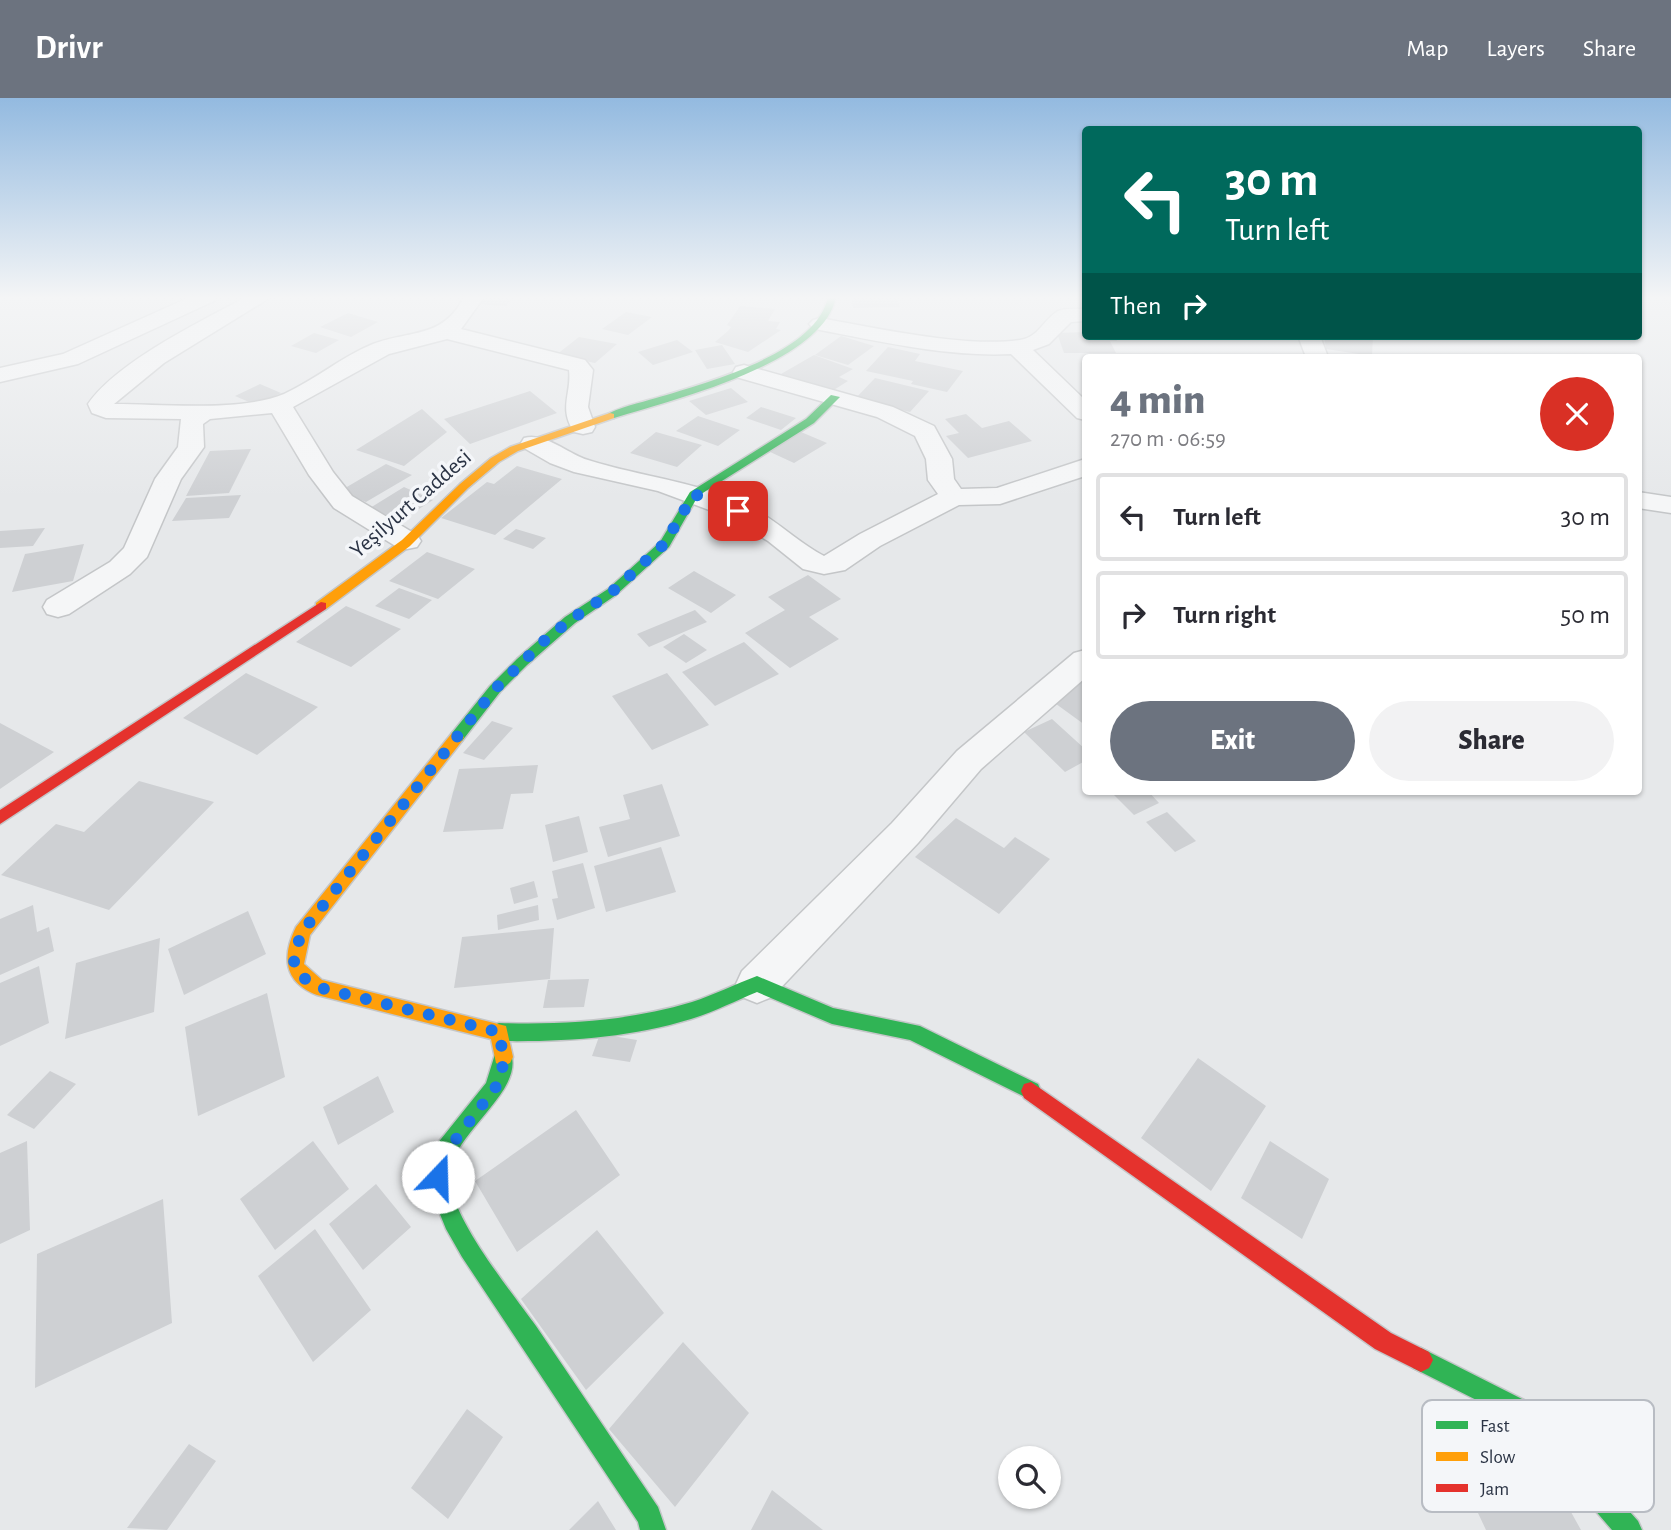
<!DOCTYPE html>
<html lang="en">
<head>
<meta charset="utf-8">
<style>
	:root { --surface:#fff; --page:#f2f2f3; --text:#2b2b33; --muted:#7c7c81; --line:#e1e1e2; --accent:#6c737f }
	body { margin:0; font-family:"Alegreya Sans",sans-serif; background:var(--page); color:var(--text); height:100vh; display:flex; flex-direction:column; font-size:26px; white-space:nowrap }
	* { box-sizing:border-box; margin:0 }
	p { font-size:23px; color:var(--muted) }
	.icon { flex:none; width:38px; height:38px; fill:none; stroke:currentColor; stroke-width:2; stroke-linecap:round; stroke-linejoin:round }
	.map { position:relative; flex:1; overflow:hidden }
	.sheet { position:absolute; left:1082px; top:256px; width:560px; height:441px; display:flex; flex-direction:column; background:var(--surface); border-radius:7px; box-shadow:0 2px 5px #0004 }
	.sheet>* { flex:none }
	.hud { position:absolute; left:1082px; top:28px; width:560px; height:214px; border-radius:7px; box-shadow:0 2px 5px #0004; background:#00695c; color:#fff; overflow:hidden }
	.fabs { position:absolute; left:998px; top:1348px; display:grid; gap:14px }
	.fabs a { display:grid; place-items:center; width:63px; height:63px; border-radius:50%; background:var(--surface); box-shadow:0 2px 5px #0004; font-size:35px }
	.pin { position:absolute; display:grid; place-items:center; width:60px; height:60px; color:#fff; margin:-30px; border-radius:14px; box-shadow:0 4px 10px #0006 }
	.me { position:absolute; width:77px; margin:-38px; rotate:21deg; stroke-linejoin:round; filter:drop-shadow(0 0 5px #0008) }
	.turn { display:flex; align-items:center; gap:24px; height:147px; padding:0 28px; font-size:32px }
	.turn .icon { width:91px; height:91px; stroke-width:2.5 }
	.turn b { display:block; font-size:49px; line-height:60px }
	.then { display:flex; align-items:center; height:66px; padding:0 28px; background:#0003; gap:14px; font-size:26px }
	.round { display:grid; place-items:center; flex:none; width:74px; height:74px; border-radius:37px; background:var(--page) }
	.headline { display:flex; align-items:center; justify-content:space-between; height:119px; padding:0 28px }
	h1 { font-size:42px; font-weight:800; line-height:52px; color:var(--accent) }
	.primary-button { display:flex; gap:14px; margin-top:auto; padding:14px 28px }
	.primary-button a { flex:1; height:80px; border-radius:42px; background:var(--accent); color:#fff; font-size:28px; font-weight:800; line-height:80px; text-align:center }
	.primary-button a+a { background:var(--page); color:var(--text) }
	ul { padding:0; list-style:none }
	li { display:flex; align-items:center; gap:21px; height:88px; margin:0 14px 10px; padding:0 14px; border:4px solid var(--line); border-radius:7px }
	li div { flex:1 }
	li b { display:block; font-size:26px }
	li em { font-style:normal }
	header { display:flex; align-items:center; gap:42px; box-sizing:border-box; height:98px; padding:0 35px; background:var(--accent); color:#fff }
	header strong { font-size:33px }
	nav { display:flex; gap:38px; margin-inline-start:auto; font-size:24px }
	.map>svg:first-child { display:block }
	.building { fill:#ced0d3 }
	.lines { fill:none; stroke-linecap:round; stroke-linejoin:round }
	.street-casing { stroke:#c4c6c8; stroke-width:3 }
	.fast-casing { stroke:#c4c6c8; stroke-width:3 }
	.slow-casing { stroke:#c4c6c8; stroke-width:3 }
	.jam-casing { stroke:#c4c6c8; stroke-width:3 }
	.street { fill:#f5f6f7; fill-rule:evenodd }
	.fast { fill:#30b455; fill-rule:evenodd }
	.slow { fill:#ff9f0a; fill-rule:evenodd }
	.jam { fill:#e5322d; fill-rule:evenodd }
	.route { stroke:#1a73e8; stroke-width:12; stroke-dasharray:0 21.6 }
	.labels { text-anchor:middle; stroke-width:7; stroke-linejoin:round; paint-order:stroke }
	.far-street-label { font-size:23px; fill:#2b3445; stroke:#f4f6f9 }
	.key { fill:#f4f6f9; stroke:#b8bcc3; stroke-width:2 }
	.key-label { font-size:19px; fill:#2b3445 }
</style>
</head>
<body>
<header>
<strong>Drivr</strong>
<nav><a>Map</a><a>Layers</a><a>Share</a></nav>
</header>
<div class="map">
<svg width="1671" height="1432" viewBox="0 0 1671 1432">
	<rect width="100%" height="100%" fill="#e6e8ea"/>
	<path class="building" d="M482 199H500L513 200 506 208 475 206Z
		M851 199H898L900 209 853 210Z
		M740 208 775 211 768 223 780 224 776 231 781 232 748 254 715 244 729 232 731 229 727 227Z
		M626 214 652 219 628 237 602 231Z
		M348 215 378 224 351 239 320 229Z
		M1085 234V238H1115L1117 243H1110L1116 255H1064L1057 235Z
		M314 235 339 242 316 255 291 248Z
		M841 238 874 248 848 267 815 257Z
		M1324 238H1373L1372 258 1326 251Z
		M579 239 617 246 595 265 556 257Z
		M677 242 693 254 653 267 638 254Z
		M722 247 735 266 707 271 695 252Z
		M888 249 920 256 915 263 963 273 947 294 911 286 913 283 866 273Z
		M814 257 853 271 839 279 848 283 829 295 781 276Z
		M875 280 929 293 910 314 855 301Z
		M260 286 281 295 256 307 235 298Z
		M731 290 748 304 706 317 689 303Z
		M530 293 557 315 470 346 444 321Z
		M761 309 796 320 781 332 746 320Z
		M422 311 447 334 404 368 356 352Z
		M966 316 982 330 1009 323 1032 343 968 360 946 338 959 335 945 321Z
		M698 318 740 332 718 348 676 333Z
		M656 334 702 347 677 369 630 355Z
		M801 334 827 345 794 365 768 353Z
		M251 351 229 395 186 398 210 353Z
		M386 366 412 377 366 404 340 393Z
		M517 368 562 381 495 437 441 420 487 384 494 386Z
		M404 389 433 402 400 423 370 410Z
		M241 397 229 420 172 423 186 400Z
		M45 430 33 448 0 450V433Z
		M516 431 546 440 533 451 503 441Z
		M84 446 73 483 12 494 25 456Z
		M427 454 475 471 438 501 389 483Z
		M694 473 736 497 711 515 668 490Z
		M808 477 841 501 809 519 839 541 790 570 745 535 785 512 768 499Z
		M399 490 432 502 409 521 375 508Z
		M346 508 401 531 351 569 296 544Z
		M695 512 707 524 649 549 637 536Z
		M684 536 707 552 686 565 663 549Z
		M744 544 779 576 715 608 682 574Z
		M246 575 318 609 257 657 183 620Z
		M667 575 709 627 652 652 612 598Z
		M1085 582V627L1052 603Z
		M1052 621 1085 651V663L1065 674 1024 634Z
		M492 623 513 630 484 662 463 655Z
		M0 625 54 654 0 691Z
		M538 667 533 695 511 696 503 731 443 734 459 671Z
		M139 683 214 704 109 812 1 777 56 726 84 734Z
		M662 686 680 738 608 759 599 729 630 721 623 697Z
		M1110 693H1148L1159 705 1134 717Z
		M1167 714 1196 743 1175 754 1146 724Z
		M579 718 588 754 553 764 545 727Z
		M956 720 1004 750 1015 739 1050 761 999 816 915 759Z
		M661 749 676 794 606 814 594 768Z
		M583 765 595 810 557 822 552 801 558 800 552 773Z
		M534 783 538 799 514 806 510 790Z
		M33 807 37 834 49 829 54 853 0 877V821Z
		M538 807 539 822 498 832 497 817Z
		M248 813 266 856 184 897 168 851Z
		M554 830 550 881 454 890 462 839Z
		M160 840 154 914 65 941 76 865Z
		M39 868 49 925 0 948V885Z
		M589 881 584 909 543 910 548 882Z
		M267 895 285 979 198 1018 185 929Z
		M600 936 637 942 630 964 592 958Z
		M1198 960 1266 1008 1211 1093 1141 1040Z
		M50 973 76 986 34 1031 7 1017Z
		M378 978 394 1014 338 1047 323 1009Z
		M576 1012 620 1077 517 1154 475 1083Z
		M27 1043 30 1132 0 1146V1055Z
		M313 1043 349 1091 275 1152 240 1101Z
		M1270 1043 1329 1081 1302 1141 1241 1100Z
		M376 1086 411 1129 363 1172 329 1126Z
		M163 1101 172 1225 35 1290 37 1156Z
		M315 1131 371 1212 313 1264 258 1178Z
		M597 1132 664 1215 586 1292 521 1201Z
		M683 1244 749 1315 675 1409 609 1331Z
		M467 1311 503 1339 448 1421 411 1390Z
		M189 1346 216 1363 167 1432 127 1430Z
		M1547 1371 1581 1432H1486L1478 1415 1502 1409 1490 1386Z
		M772 1392 823 1432H751Z
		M598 1403 616 1432H569Z"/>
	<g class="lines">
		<g class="street-casing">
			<path id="street" d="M190 199H217L214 203 78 266 0 284V270L63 256Z
				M246 199H271L164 265 114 306C161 306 241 314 284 296 315 282 341 259 373 246 410 232 443 241 464 199H484L461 231 585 262 593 272 588 309 595 329 592 334 583 336 574 334C558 310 572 295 569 272L447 241 389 256 293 309 333 374 352 398 417 437 421 443 417 449 407 451 397 449 334 410 309 377 272 315 210 321 203 326 204 349 181 381 147 459 130 476 69 516 58 519 47 516 43 509 47 502 110 464 124 450 155 381 178 349 181 321 106 320 92 315 88 306C118 263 200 224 246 199Z
				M1085 211V223L1071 224 1049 246 1033 252 1085 302V322L1077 320 1011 256C948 259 882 244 820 232L813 230 809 226 813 222 820 220C876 230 965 250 1020 242 1039 239 1043 222 1058 213 1065 210 1077 211 1085 211Z
				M1298 238H1320L1328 259H1306Z
				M744 267 893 309 934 328 952 361 954 381 961 391 997 390 1085 361V378L1000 406 959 407 880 448 845 472 824 476 803 471 768 443 728 419 658 393 574 374 550 365 524 350 521 345 524 340C545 334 568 356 588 362 641 379 697 383 748 408 776 421 798 445 824 458L860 436 938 396 928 382 926 361 915 338 877 319 736 279 733 274 736 269Z
				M1638 394 1671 399V415L1638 410Z
				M1085 552V580L981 671 918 745 772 899 757 905 742 899 736 886 742 873 892 725 957 653 1074 555Z"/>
		</g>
		<g class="fast-casing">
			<path id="fast" d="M828 199H836C823 266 672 302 614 320L605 318C618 309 640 305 656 300 705 285 816 256 828 199Z
				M831 297 840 299 814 325 698 398 669 449 616 497 575 525 527 567 500 594 462 643H452L450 639 452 635 490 588 517 561 565 519 608 491 660 444 690 394 806 321Z
				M757 878 833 910 920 928 1038 986 1041 993 1038 1000 1031 1002 910 942 832 926 757 894C735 903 714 914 691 921 629 940 564 944 499 943L492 940 490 934 492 928 499 925C564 927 629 923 692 904 714 897 735 886 757 878Z
				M503 950 510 953C528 994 446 1037 450 1082 453 1123 511 1193 536 1228 577 1288 617 1349 658 1409L666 1432H640L638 1424 462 1159 446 1131 431 1094 429 1073 437 1046 486 985 496 953Z
				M1421 1250 1534 1307 1638 1423 1642 1432H1612L1518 1323 1413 1270 1409 1262 1413 1254Z"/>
		</g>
		<g class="slow-casing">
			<path id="slow" d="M610 315 614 316V320L518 353 499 364 468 390 410 448 326 511H316V505L402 442 460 386 491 360 510 349Z
				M457 634 464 639 462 643 310 837 304 866 322 882 506 928 513 959 510 965 503 968 496 965 491 941 317 897C283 884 282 858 296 829L452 635Z"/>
		</g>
		<g class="jam-casing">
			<path id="jam" d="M321 504 326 505V511L0 726V712Z
				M1031 984 1391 1235 1429 1254 1433 1262 1429 1270 1421 1274 1375 1251 1024 1000 1021 993 1024 986Z"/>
		</g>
		<use href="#street" class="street"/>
		<use href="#fast" class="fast"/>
		<use href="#slow" class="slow"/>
		<use href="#jam" class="jam"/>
	</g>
	<linearGradient id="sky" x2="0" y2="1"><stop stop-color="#93bae0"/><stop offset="0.5" stop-color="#f4f5f6"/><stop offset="1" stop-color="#f4f5f6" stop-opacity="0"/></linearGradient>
	<rect width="1671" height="400" fill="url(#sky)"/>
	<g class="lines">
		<path class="route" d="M438 1079 444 1057 498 986 504 963 499 934 317 889 298 876 293 860 302 834 495 591 545 542 570 522 612 494 664 446 694 396 738 413"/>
	</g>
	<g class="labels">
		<g class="far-street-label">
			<text transform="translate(410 405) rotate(-41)" y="8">Yeşilyurt Caddesi</text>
		</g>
	</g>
	<rect x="1422" y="1302" width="232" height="112" rx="10" class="key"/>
	<rect x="1436" y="1323" width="32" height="8" fill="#30b455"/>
	<rect x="1436" y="1354" width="32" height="9" fill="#ff9f0a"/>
	<rect x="1436" y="1386" width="32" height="8" fill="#e5322d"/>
	<g class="key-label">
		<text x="1480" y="1334">Fast</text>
		<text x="1480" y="1365">Slow</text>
		<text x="1480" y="1397">Jam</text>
	</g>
</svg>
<div class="fabs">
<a><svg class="icon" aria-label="search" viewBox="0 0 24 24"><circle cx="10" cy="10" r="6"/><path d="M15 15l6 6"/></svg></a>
</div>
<div class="pin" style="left:738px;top:413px;background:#d93025"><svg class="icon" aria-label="arrive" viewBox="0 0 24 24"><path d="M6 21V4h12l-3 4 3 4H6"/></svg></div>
<svg class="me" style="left:438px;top:1079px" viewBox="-20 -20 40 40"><circle r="19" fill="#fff"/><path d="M0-13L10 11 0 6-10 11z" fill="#1a73e8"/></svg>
<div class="hud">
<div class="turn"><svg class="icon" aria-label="left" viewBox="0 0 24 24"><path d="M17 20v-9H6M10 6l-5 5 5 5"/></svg><div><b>30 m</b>Turn left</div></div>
<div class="then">Then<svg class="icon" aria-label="right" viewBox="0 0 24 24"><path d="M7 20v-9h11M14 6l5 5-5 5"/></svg></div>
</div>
<section class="sheet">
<div class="headline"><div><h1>4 min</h1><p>270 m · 06:59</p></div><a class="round" style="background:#d93025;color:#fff"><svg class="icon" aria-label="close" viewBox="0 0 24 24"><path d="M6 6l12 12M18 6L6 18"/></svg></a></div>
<ul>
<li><svg class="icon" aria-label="left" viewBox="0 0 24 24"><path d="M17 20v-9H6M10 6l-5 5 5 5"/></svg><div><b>Turn left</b></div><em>30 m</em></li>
<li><svg class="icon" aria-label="right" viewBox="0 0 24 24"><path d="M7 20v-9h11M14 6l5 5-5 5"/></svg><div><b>Turn right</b></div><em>50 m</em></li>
</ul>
<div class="primary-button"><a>Exit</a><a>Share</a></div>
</section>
</div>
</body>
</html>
